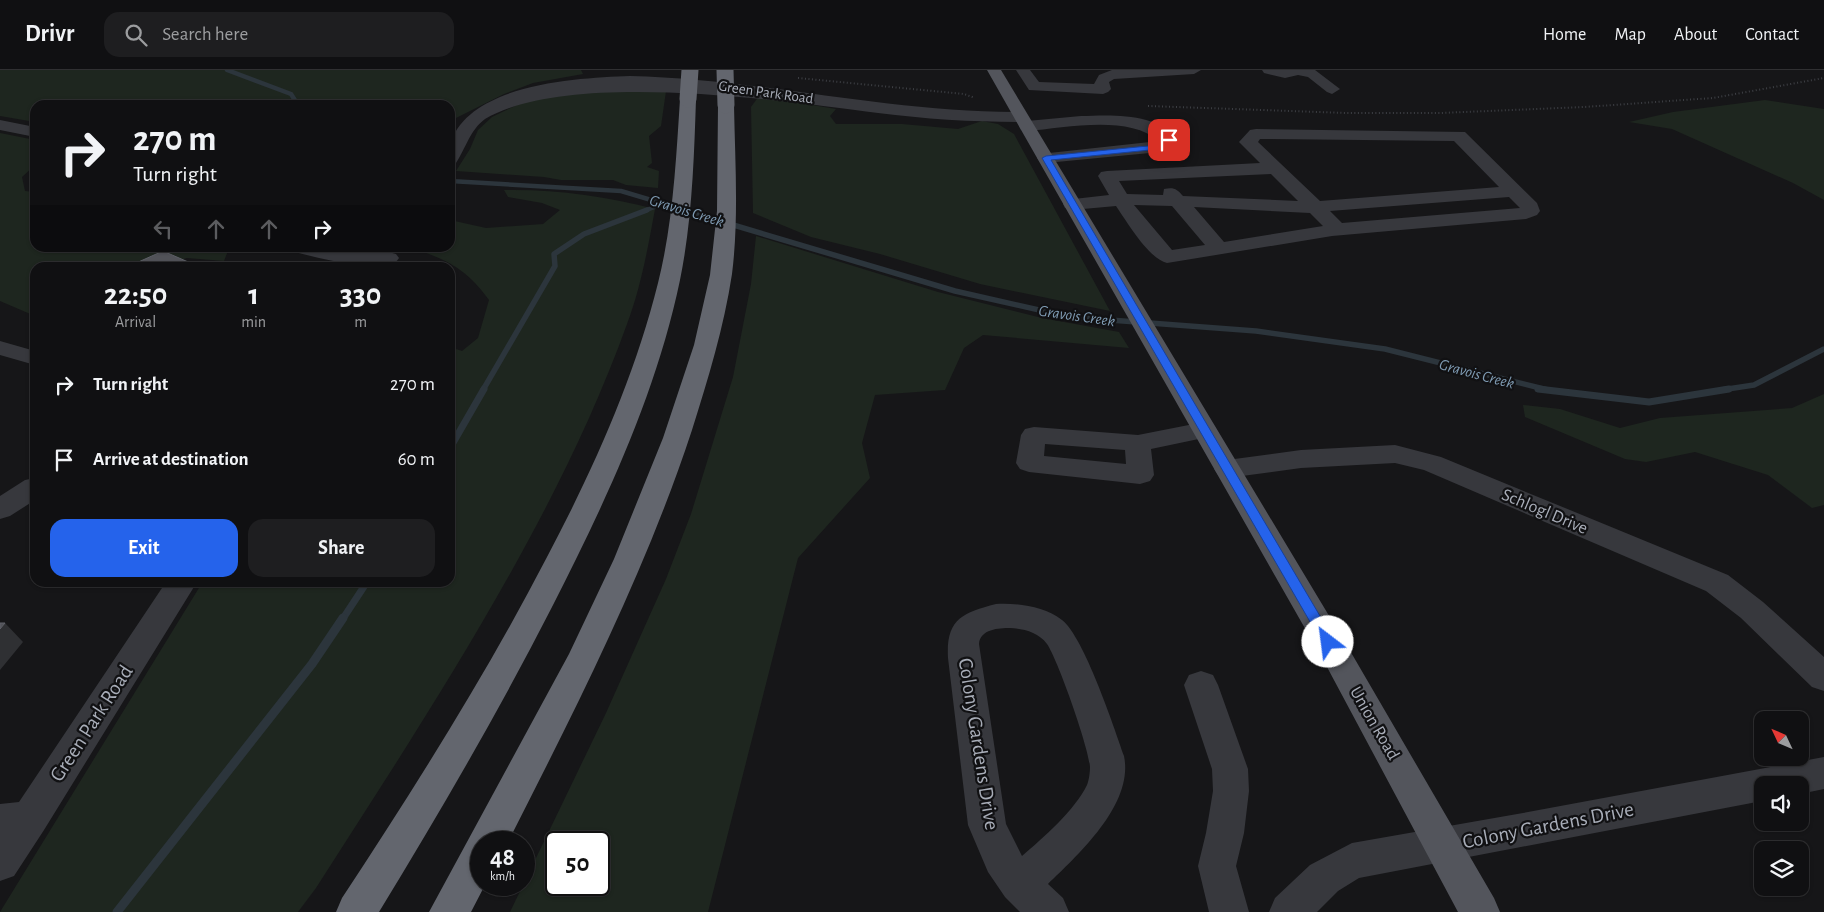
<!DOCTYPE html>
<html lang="en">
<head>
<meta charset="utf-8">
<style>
	:root { --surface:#101012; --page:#1e1e20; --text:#f1f3f6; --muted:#9c9d9f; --line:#303032; --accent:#2563eb }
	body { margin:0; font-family:"Alegreya Sans",sans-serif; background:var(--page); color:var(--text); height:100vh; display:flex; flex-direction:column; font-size:19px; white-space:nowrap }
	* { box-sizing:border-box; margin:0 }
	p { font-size:16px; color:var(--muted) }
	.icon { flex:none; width:28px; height:28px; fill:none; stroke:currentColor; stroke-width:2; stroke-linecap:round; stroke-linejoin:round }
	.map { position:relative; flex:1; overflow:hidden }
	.drawer { position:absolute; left:30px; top:192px; width:425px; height:325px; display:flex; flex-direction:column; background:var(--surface); border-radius:15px; box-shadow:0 1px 4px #0004,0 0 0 1px var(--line) }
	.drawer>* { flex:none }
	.banner { position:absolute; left:30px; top:30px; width:425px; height:152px; border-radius:15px; box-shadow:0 1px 4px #0004,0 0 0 1px var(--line); background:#101012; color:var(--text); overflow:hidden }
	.needle { width:32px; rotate:314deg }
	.fabs { position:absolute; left:1754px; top:641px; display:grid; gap:10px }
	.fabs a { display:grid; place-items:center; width:55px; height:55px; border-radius:10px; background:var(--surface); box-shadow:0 1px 4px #0004,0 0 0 1px var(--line); font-size:25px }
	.speed { position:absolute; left:470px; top:761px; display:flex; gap:10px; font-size:25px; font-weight:700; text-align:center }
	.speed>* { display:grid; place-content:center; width:65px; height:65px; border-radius:50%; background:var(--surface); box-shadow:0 1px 4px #0004,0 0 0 1px var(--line); line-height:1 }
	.speed small { font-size:12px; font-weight:400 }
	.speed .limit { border:2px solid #111; border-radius:8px; background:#fff; color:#111 }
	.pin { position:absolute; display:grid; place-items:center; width:42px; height:42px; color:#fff; margin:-21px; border-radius:10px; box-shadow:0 2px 8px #0006 }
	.me { position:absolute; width:55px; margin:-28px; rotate:330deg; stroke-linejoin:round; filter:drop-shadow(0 0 4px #0008) }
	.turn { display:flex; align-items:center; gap:18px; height:105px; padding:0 20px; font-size:22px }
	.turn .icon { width:65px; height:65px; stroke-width:2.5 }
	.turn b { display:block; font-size:35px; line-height:42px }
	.lanes { display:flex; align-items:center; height:48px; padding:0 20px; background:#0003; justify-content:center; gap:25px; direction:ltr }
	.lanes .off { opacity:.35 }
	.eta { display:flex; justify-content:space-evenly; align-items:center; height:85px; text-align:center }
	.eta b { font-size:30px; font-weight:600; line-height:35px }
	.button { display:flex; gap:10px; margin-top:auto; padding:10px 20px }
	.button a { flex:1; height:58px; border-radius:15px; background:var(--accent); color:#fff; font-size:20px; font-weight:600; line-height:58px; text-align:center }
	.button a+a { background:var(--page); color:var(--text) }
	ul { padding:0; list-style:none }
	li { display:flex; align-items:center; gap:15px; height:75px; padding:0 20px }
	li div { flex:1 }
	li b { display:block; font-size:19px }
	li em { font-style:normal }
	header { display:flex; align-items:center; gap:30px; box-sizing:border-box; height:70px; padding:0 25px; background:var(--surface); border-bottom:1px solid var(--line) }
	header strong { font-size:24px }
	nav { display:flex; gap:28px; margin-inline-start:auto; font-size:18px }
	.search { width:350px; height:45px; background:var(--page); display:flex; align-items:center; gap:12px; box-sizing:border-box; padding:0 18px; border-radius:15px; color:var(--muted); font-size:19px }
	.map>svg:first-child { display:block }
	.green { fill:#1e261f; fill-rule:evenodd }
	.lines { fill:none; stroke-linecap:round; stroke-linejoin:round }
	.stream-far3 { stroke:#2c353c; stroke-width:4.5 }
	.stream-far2 { stroke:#2c353c; stroke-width:5.5 }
	.stream-far1 { stroke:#2c353c; stroke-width:7 }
	.stream { stroke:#2c353c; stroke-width:9 }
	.path { stroke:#3d3f44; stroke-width:2; stroke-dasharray:1 2.5; stroke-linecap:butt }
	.minor { fill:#37383d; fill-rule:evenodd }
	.major { fill:#53555c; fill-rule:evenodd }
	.highway { fill:#63666e; fill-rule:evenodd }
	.highway-bridge { stroke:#63666e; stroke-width:17 }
	.shaded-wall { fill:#2f3033 }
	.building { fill:#525359; stroke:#5f6168 }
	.route { fill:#2563eb; stroke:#184099 }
	.labels { text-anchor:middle; stroke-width:4.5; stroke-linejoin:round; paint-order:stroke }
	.far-street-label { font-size:15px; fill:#a8adb8; stroke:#111113 }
	.far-water-label { font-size:16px; font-style:italic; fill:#7f9bb3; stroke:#111113 }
	.street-label { font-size:18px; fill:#a8adb8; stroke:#111113 }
	.near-street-label { font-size:21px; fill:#a8adb8; stroke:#111113 }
</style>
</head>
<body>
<header>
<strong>Drivr</strong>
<div class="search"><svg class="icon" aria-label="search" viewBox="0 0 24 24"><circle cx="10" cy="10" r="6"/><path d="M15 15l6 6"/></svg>Search here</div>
<nav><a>Home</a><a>Map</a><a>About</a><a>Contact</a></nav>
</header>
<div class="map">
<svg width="1824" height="842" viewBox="0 0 1824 842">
	<rect width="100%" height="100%" fill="#161618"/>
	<path class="green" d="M0 0H581L583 4 533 13 504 24 450 51V35H35V52L0 46Z
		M667 14 661 56 649 66 652 93 647 97 659 101 658 118 626 115 613 110H561L544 107 456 101 470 79 478 60 492 47 533 27Z
		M759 26 836 39 830 46 836 54H902L958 59 982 51 998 54 1014 64 1110 241 980 214 880 184 811 167 753 143 751 37Z
		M1765 30 1824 39V130L1793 113 1672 59 1629 52 1673 42Z
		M0 63 35 70V95L22 107 25 121 35 122V178H229L224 191 187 188 156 197 35 198V246L0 231Z
		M504 120C554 119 606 126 655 139 648 177 641 217 627 254 600 329 566 401 528 471 464 590 389 704 316 818L298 842H0L202 513 450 512V277L462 281 478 268 489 230C467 199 445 188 410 178H450V150L486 158 543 154 560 140 542 133 508 127Z
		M756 166 938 222 1042 248 1119 262 1129 278 983 265 964 278 945 320 875 325 862 373 870 408 798 488 708 842H510L606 643 666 509 691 444 733 307 751 214ZM556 772H599V815H556Z
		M1824 324V435L1812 438 1768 405 1695 382 1646 392 1625 389 1525 347 1523 335 1560 339 1620 358 1660 348 1792 338Z"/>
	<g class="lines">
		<path class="stream-far3" d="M227 0 291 24 298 35
			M450 111 621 121 688 141
			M644 141 662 134"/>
		<path class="stream-far2" d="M683 140 955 221 1070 247 1256 261 1385 279 1548 320
			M483 320 555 196 554 184 584 164 647 140
			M1721 320 1754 315 1824 279"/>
		<path class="stream-far1" d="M1538 319 1649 332 1729 319
			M450 378 484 319
			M342 550 367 512"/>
		<path class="stream" d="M117 842 312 594 343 548"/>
		<path class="path" d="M798 8 964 24 975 28
			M1148 36 1347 43H1440L1584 37 1713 28 1824 8"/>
		<path class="minor" d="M1016 0H1030L1039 12 1094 14 1099 5 1112 0H1201L1194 4 1114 9 1109 12 1111 19 1108 22 1103 24 1029 20Z
			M1262 0H1315L1340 19 1332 24 1327 22 1308 7 1298 5 1285 8 1264 3Z
			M630 6C761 9 889 43 1021 42L1029 47 1021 52C973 52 925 49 878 43 778 30 568 0 485 49 470 60 466 78 456 93L450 94C450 87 448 78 451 71 473 13 578 8 630 6Z
			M1081 46C1112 45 1158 42 1178 71L1173 78 1160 82 1046 93 1040 92 1037 88 1040 84 1159 71C1128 44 1065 58 1027 61L1021 60 1019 56 1021 52 1027 51Z
			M0 50 35 57V67L0 60Z
			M1256 59 1465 62 1537 133 1540 141 1537 145 1526 149 1332 166 1167 193C1149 189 1127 152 1116 136L1072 140 1065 138 1063 134 1065 130 1109 125 1098 106 1101 102 1107 101 1260 93 1239 72 1250 60ZM1260 69 1454 71 1499 117 1320 131 1258 72ZM1271 104 1298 131 1183 126C1177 119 1174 117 1164 119L1163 125 1127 124 1119 111ZM1509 127 1520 138 1342 153 1330 141ZM1134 135 1172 136 1205 175 1172 180ZM1194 137 1310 143 1323 156 1224 172Z
			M292 178C313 175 333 180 354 182 368 183 382 180 396 184L399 188 396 192C364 200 326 190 295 182Z
			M0 271 35 281V295L0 285Z
			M1204 352 1213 354 1217 360 1213 366 1151 379 1154 405 1150 411 1140 414 1029 402 1020 399 1016 393 1021 365 1025 359 1034 357 1138 365ZM1045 374 1125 380 1126 394 1044 386Z
			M1395 375 1441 387 1728 505 1763 532 1824 587V621L1812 617 1741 548 1706 521 1424 400 1395 393 1301 398 1227 408 1218 405 1214 399 1218 393 1227 390 1301 380Z
			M35 408V430L10 446 0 449V426L25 410Z
			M166 512H197L44 760 14 806 0 811V734L19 732Z
			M996 534C1017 533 1044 536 1062 550 1084 567 1114 657 1124 686 1134 734 1079 784 1048 814L1063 828 1069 842H1020L1005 827 988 802 968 755 948 588C946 550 961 543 996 534ZM1010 558C1024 559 1038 562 1047 574 1058 590 1089 678 1090 697 1090 702 1089 710 1087 715 1075 740 1043 768 1022 786L1006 754 979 574C980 559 999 558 1010 558Z
			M1201 601 1213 605 1218 615 1248 699 1249 721 1244 763 1236 796 1249 842H1209L1198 796 1206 763 1213 721 1212 699 1184 615 1189 605Z
			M1824 687V719L1800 724V715H1762V731L1359 808 1338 821 1317 842H1269L1275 828 1310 795 1352 773 1523 743Z"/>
		<path class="major" d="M987 0H1001L1349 579 1494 828 1500 842H1458L1327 597Z"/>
		<path class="highway" d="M688 24 696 29C694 90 692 151 680 210 656 325 605 433 552 537 499 641 440 742 379 842H336L342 828C415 717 486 605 547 487 593 400 634 309 658 213 673 153 676 91 680 29Z
			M726 30 734 35C735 91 739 148 732 204 724 257 708 309 692 360 645 503 576 638 508 772H481V815H485L471 842H429L569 584 614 489 663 368 694 275 710 205 717 141 718 35Z"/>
		<path class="highway-bridge" d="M725 0 726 35
			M688 29 690 0"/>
	</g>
	<path class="shaded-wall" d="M5 553 23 572 0 600V559Z"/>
	<path class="building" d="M163 181 202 198H125Z
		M0 553H5L0 559Z"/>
	<path class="route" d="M1169 68 1172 70 1170 76 1160 79 1051 90 1333 568 1335 572 1328 577 1324 576 1042 88 1046 86 1158 75Z"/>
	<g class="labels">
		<g class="far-street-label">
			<text transform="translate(766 22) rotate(8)" y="5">Green Park Road</text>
		</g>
		<g class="far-water-label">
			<text transform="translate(687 140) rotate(17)" y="6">Gravois Creek</text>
			<text transform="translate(1077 245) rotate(8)" y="6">Gravois Creek</text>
			<text transform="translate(1477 303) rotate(15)" y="6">Gravois Creek</text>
		</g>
		<g class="street-label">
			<text transform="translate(1545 441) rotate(23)" y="6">Schlogl Drive</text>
			<text transform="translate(1375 653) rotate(60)" y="6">Union Road</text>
		</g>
		<g class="near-street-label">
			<text transform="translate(91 653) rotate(-57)" y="7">Green Park Road</text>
			<text transform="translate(979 674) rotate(81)" y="7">Colony Gardens Drive</text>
			<text transform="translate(1548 755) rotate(-11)" y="7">Colony Gardens Drive</text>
		</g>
	</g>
</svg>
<div class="fabs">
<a><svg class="needle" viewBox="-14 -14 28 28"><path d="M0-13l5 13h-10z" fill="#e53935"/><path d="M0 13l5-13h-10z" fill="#9c9d9f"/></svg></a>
<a><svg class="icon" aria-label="sound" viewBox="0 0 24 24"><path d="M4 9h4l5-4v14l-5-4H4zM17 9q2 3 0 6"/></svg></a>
<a><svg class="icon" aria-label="layers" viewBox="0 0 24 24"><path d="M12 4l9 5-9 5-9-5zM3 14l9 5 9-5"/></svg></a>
</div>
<div class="speed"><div>48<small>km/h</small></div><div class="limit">50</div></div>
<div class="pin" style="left:1169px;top:70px;background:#d93025"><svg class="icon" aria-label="arrive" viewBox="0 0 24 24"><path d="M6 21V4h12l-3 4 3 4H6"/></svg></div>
<svg class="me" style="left:1328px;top:572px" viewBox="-20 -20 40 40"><circle r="19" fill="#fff"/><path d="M0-13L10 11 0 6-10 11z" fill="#2563eb"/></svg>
<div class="banner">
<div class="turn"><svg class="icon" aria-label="right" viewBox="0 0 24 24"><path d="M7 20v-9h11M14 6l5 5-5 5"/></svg><div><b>270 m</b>Turn right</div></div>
<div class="lanes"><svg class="icon off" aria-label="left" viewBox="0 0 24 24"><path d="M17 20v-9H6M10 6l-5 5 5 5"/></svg><svg class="icon off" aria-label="ahead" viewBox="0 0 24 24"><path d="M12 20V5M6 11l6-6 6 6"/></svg><svg class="icon off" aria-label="ahead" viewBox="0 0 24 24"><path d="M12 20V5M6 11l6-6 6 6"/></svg><svg class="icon" aria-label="right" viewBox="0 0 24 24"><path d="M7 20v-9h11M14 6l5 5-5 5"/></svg></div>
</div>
<section class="drawer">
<div class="eta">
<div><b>22:50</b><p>Arrival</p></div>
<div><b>1</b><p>min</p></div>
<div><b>330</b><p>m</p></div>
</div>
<ul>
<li><svg class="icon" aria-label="right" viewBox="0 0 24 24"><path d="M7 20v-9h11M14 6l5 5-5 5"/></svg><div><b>Turn right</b></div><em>270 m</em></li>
<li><svg class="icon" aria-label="arrive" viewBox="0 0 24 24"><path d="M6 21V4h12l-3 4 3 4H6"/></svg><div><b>Arrive at destination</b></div><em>60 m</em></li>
</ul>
<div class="button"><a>Exit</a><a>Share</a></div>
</section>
</div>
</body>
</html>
